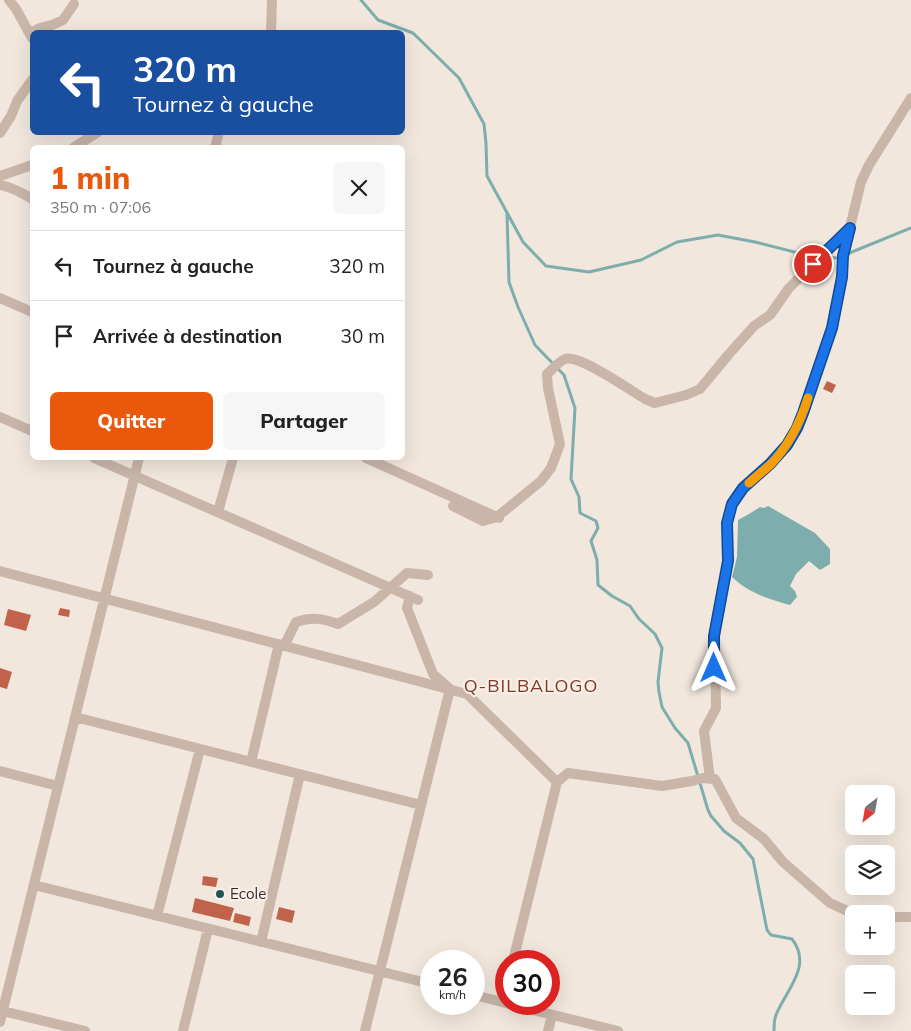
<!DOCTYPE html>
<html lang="fr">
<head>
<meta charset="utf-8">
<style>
	:root { --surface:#fff; --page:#f6f6f6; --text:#222; --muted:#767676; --line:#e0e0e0; --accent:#ea580c }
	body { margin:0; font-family:Mulish,sans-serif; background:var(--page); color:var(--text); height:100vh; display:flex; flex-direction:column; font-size:19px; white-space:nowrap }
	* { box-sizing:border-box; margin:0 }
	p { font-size:16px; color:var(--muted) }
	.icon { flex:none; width:28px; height:28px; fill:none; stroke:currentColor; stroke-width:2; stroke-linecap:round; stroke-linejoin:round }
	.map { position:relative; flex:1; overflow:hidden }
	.sheet { position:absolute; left:30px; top:145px; width:375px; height:315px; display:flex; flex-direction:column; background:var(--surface); border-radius:8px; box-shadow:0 5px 20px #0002 }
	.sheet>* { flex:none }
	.top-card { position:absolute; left:30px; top:30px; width:375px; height:105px; border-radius:8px; box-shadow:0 5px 20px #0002; background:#1a4fa0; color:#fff; overflow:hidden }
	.needle { width:32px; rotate:211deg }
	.controls { position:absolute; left:845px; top:785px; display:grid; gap:10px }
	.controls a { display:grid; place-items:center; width:50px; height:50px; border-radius:8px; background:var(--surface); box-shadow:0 5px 20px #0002; font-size:25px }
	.speed { position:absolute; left:420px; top:950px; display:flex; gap:10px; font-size:25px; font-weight:700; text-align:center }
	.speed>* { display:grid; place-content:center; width:65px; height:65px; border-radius:50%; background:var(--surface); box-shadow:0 5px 20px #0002; line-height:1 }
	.speed small { font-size:12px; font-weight:400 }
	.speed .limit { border:8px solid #d22; background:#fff; color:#111 }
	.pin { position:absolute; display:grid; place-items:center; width:42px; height:42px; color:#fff; margin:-21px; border:2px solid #fff; border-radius:50%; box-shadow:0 1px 5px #0007 }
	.me { position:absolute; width:55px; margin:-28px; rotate:0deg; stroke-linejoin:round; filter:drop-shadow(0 0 4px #0008) }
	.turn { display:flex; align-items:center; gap:18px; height:105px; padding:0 20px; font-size:22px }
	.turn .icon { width:65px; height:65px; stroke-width:2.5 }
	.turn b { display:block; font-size:35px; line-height:42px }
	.round { display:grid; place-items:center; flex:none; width:52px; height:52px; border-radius:8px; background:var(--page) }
	.headline { display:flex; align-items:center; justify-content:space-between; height:85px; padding:0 20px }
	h1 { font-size:30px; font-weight:800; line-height:38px; color:var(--accent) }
	.action { display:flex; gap:10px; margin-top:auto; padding:10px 20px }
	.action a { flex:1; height:58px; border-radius:8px; background:var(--accent); color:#fff; font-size:20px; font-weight:800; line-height:58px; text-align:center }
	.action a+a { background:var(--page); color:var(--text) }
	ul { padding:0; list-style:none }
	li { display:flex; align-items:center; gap:15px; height:70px; padding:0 20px; border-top:1px solid var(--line) }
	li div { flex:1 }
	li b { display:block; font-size:19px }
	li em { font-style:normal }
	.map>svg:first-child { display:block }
	.water { fill:#7dadad }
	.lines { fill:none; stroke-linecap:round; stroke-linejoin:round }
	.stream { stroke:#7dadad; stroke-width:3 }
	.building { fill:#c1634b }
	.minor { stroke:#c9b6a9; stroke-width:10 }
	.route-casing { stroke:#114b97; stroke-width:12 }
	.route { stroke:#1a73e8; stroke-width:9 }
	.slow { stroke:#f59e0b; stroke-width:9 }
	.poi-dot { fill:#205556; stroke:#f9f1e9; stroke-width:2 }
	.labels { text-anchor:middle; stroke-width:4; stroke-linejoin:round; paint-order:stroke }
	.poi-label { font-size:15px; fill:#362c29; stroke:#f9f1e9; text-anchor:start }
	.quarter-label { font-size:18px; letter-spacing:1px; fill:#823825; stroke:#f9f1e9 }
</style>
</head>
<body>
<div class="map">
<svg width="911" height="1031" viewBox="0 0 911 1031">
	<rect width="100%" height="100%" fill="#f1e7dd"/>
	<path class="water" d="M768 506 815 533 830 549V564L820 570 809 561 796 574 790 586 795 591 797 597 790 605C768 599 749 593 732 577L737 557 738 520 749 514 760 507 764 508Z"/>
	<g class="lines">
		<path class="stream" d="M361 0 378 20 413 33 459 78 484 124 486 143 487 176 523 242 546 266 589 272 641 260 677 242 718 235 755 242 806 255 819 256
			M507 214 509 282 518 307 535 345 564 375 575 408 571 479 579 497 580 513 596 521 598 528 591 541 597 560 598 585 612 596 630 606 639 619 655 634 662 648 658 682 659 692 662 707 675 728 688 743 708 810 711 816 724 831 740 843 753 859 767 930 771 935 792 939C813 966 786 990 776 1015 774 1020 774 1026 774 1031
			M847 254 911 228
			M825 257 837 258 841 257"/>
	</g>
	<path class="building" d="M827 381 836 385 832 393 823 389Z
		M60 608 70 610 69 617 58 615Z
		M8 609 31 615 26 631 4 625Z
		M0 668 12 672 7 689 0 687Z
		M203 876 218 878 216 887 202 885Z
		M195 898 234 908 230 921 192 912Z
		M279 907 295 911 292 923 276 919Z
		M235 913 251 917 249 926 233 922Z"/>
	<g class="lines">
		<path class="minor" d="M9 0 16 9 32 38
			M271 32 272 0
			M30 33 40 28 52 25 63 20 74 4
			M0 133 11 116 17 101 32 80
			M73 148 98 132
			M215 148 219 132
			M0 176 32 165
			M0 185C12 187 22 193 32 199
			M0 298 32 312
			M0 417 32 431
			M94 458 418 600
			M366 458 499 518
			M453 506 483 521 497 517 541 481 551 468 560 444 548 388 547 374C552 370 558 362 565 359 579 354 630 390 645 399L655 403 686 395 700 389 729 354 754 326 770 315 789 288 849 229
			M218 512 233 458
			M0 571 467 694 557 782
			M284 646 296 622C312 617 322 618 338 624L374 602 407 573 428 575
			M75 717 421 805
			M251 762 279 644
			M0 771 58 786
			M710 779 704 731 716 708 715 636 728 561 727 523 732 505 743 488 770 464 787 445 797 428 803 413 832 328 842 277 843 256 861 182 869 165 911 98
			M34 885 431 984
			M157 916 200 749
			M886 917H911
			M261 942 300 774
			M513 961 557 782 568 773 662 786 692 781 703 778 715 779 736 818 764 839 783 862 830 903 854 914
			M474 995 506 1003
			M503 1002 506 990
			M509 1004 618 1031
			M3 1011 85 1031
			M0 1022 139 458
			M183 1031 208 929
			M365 1031 450 689 433 674 407 608 410 596
			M548 1031 552 1015"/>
	</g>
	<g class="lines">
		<g class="route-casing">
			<path id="route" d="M714 668V636L728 561 727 523 732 504 743 488 770 464 787 445 797 428 803 413 832 328 842 277 843 256 850 228 813 264"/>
		</g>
		<use href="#route" class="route"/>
		<path class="slow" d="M749 483C756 477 763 471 770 465 789 446 800 423 808 398"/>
	</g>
	<circle class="poi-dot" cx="220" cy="894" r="5"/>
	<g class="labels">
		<g class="poi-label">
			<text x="230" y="899">Ecole</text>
		</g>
		<g class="quarter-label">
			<text x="531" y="692">Q-BILBALOGO</text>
		</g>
	</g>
</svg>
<div class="controls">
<a><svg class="needle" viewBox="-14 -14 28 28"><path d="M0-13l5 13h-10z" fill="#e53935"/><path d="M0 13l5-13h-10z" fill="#767676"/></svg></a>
<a><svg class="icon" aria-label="layers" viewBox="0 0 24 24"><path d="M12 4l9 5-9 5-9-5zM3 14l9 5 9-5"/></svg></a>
<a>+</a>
<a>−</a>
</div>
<div class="speed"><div>26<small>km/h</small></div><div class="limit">30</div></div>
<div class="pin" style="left:813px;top:264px;background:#d93025"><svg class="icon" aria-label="arrive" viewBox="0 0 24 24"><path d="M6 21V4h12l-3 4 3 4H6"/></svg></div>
<svg class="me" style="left:714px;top:668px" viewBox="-20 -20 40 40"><path d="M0-17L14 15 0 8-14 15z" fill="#1a73e8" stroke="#fff" stroke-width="4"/></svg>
<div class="top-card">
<div class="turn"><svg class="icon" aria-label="left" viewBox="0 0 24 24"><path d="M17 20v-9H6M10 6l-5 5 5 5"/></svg><div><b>320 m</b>Tournez à gauche</div></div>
</div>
<section class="sheet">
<div class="headline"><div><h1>1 min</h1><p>350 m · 07:06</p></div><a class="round"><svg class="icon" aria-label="close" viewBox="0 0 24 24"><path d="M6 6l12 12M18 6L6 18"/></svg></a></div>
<ul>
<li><svg class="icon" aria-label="left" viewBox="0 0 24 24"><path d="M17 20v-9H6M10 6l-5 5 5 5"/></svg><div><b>Tournez à gauche</b></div><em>320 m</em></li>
<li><svg class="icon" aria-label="arrive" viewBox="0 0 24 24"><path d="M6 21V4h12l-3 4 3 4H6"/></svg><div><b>Arrivée à destination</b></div><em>30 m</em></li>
</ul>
<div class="action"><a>Quitter</a><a>Partager</a></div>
</section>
</div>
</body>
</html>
